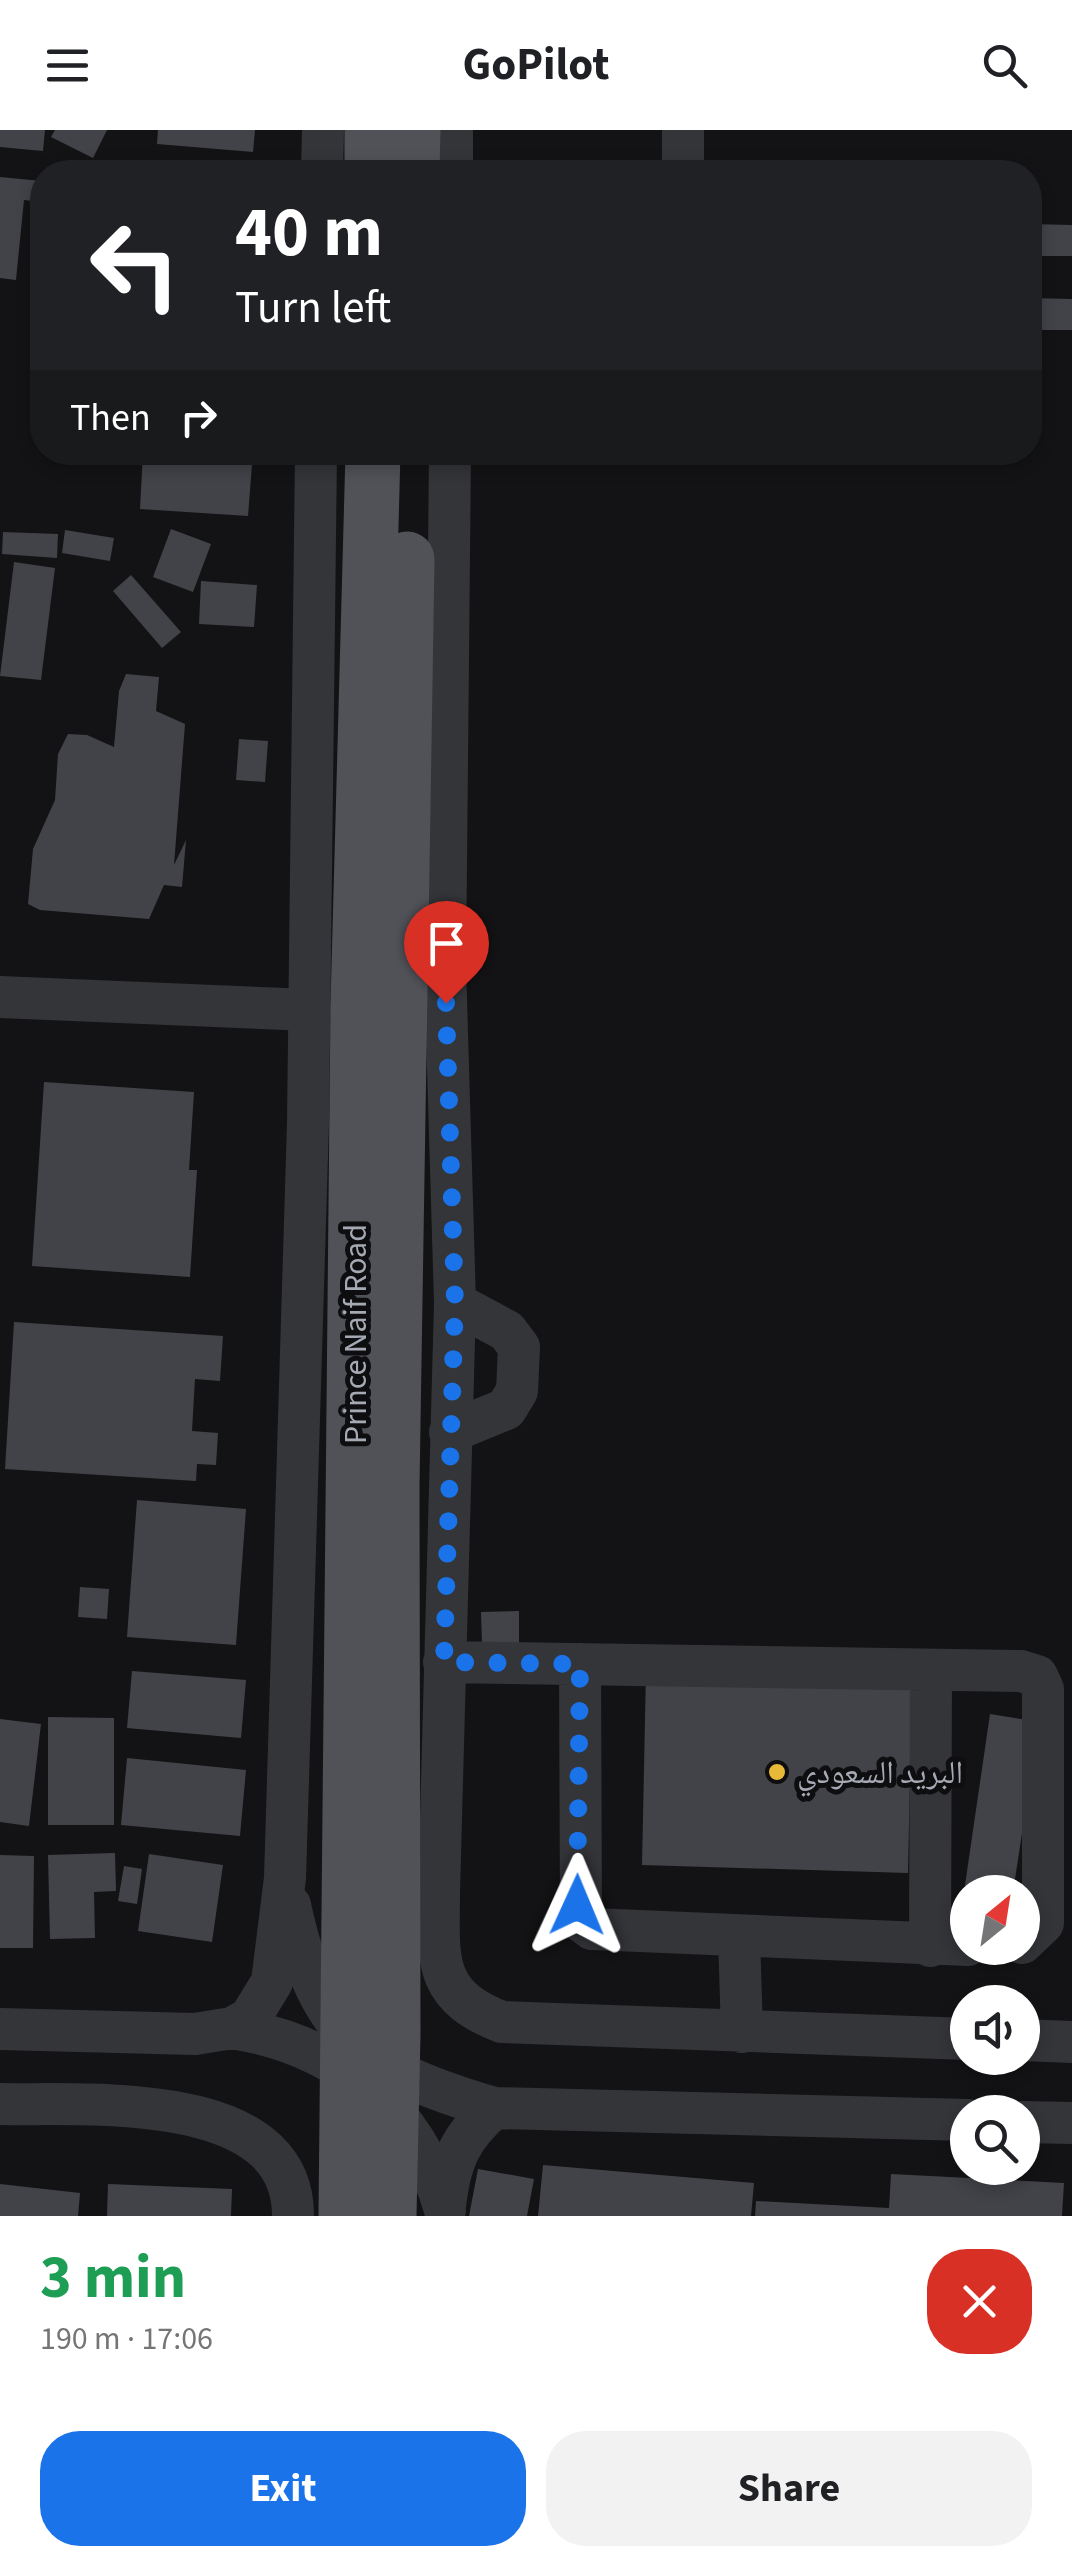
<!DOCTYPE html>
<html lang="en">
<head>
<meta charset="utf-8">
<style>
	:root { --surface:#fff; --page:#f2f2f2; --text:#202124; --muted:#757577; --accent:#1a73e8 }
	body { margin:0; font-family:"Source Sans 3","Noto Naskh Arabic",sans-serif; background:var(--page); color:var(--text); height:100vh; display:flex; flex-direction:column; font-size:38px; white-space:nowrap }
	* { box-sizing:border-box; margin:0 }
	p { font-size:32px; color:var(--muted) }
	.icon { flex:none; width:55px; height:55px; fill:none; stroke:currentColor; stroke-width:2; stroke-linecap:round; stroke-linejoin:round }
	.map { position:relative; height:2086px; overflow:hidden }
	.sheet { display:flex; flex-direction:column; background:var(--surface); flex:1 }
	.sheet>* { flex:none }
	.hud { position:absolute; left:30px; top:30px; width:1012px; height:305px; border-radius:40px; box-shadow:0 5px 15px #0003; background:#202124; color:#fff; overflow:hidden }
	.needle { width:65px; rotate:30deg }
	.buttons { position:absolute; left:950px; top:1745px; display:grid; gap:20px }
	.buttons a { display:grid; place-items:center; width:90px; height:90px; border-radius:50%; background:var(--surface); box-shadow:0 5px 15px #0003; font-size:50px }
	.pin { position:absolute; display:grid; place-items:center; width:85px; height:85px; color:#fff; margin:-102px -42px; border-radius:50% 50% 50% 0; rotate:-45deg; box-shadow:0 0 10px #0007 }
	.pin .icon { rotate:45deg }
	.me { position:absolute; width:110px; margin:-55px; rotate:1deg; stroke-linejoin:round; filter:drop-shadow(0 0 8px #0008) }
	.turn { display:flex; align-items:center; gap:35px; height:210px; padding:0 40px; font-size:45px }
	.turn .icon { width:130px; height:130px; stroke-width:2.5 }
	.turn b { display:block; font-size:70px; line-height:85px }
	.then { display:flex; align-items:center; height:95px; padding:0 40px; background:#0003; gap:20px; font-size:38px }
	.round { display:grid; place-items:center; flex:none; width:105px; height:105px; border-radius:40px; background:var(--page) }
	.summary { display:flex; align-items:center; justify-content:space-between; height:170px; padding:0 40px }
	h1 { font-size:60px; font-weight:700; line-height:75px; color:#1e9e55 }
	.primary-button { display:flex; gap:20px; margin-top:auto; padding:20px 40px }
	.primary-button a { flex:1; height:115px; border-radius:40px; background:var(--accent); color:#fff; font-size:40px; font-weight:700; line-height:115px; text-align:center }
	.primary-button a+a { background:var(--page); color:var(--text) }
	header { display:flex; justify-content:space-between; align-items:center; height:130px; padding:0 40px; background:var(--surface); font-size:45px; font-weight:700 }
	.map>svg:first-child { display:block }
	.building { fill:#424348 }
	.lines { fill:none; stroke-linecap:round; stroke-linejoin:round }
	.minor { stroke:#343539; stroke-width:42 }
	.major { stroke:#505258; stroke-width:55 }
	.route { stroke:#1a73e8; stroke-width:18; stroke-dasharray:0 32.4 }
	.poi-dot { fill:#e8b938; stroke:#0e0e10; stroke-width:4 }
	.labels { text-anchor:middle; stroke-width:10; stroke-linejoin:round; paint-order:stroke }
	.street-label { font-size:32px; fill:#a5a9b4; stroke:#0e0e10 }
	.poi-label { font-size:32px; fill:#a5a9b4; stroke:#0e0e10; text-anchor:start }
</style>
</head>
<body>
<header><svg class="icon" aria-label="menu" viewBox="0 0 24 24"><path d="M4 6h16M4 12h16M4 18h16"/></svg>GoPilot<svg class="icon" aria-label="search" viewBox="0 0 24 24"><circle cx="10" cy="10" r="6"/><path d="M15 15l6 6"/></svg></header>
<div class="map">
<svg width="1072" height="2086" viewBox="0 0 1072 2086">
	<rect width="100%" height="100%" fill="#131315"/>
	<path class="building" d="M0 0H45L43 21 0 17Z
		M55 0H107L93 28 51 7Z
		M158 0H255L253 22 157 14Z
		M0 47 42 51V72L24 70 16 150 0 148Z
		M1030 94 1072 95V126H1030Z
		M1030 168 1072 169V200H1030Z
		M143 322H253L248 386 140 379Z
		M171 399 211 414 193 462 153 447Z
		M65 400 114 408 110 431 62 423Z
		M3 402 58 404 57 428 2 424Z
		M14 432 55 438 41 550 0 546Z
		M131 445 181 502 162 518 113 461Z
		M201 451 257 455 254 497 199 494Z
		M126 544 159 547 156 581 185 594 174 735 186 710 182 757 164 755 149 789 40 780 28 774 33 719 55 670 58 624 68 604 87 605 114 617 119 561Z
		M239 609 268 611 265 652 236 650Z
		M44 952 194 962 189 1040H197L190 1147 32 1136Z
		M14 1192 223 1206 220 1251 195 1249 192 1301 218 1303 216 1335 197 1334 196 1351 5 1339Z
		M137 1370 246 1379 236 1515 127 1507Z
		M80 1457 109 1459 107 1489 78 1487Z
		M519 1481V1515H482L481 1482Z
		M132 1541 246 1550 241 1608 127 1598Z
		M646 1541 912 1548 908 1743 642 1735Z
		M990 1584 1039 1592 1013 1762H964Z
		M48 1587 114 1588V1695H48Z
		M0 1589 41 1594 29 1696 0 1692Z
		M127 1628 246 1640 240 1706 121 1695Z
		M115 1723 116 1761 94 1762 95 1808 50 1809 48 1725Z
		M149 1724 223 1735 212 1812 138 1801Z
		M0 1725 34 1726 33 1818H0Z
		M124 1736 142 1739 137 1774 118 1771Z
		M543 2035 754 2053 751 2086H538Z
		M478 2039 534 2049 527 2086H469Z
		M891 2044 1064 2053 1062 2086H755L756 2071 889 2078Z
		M0 2054 80 2063 78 2086H0Z
		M108 2054 232 2059 231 2086H107Z"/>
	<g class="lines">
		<path class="minor" d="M322 42 323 0
			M452 42V0
			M683 42V0
			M450 322 445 836 455 1173 439 1762C439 1828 431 1865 502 1892L968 1909
			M0 867 310 880
			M450 1302 506 1279 517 1261 519 1217 507 1201 455 1173
			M444 1532 1021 1541 1037 1546 1043 1559V1793L1022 1813
			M580 1534 581 1791 592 1799 968 1815
			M290 1775C318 1908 368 1941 494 1978L968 1990
			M739 1806 742 1902
			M930 1816 931 1541
			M232 1898C337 1915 416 1977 445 2080
			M0 1899 195 1904 232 1898 250 1888 272 1852 285 1748 308 993 316 322
			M1022 1910 1072 1912
			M0 1974C85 1976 294 1958 293 2086
			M1022 1992 1072 1993
			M445 2076C450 2031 460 2007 494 1978"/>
		<path class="major" d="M372 0V42
			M412 42 413 0
			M346 2086 358 874 373 322
			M389 2086 393 1905 392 1356 407 429"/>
	</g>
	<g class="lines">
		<path class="route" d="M446 873 455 1173 444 1532 580 1534 577 1775"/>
	</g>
	<circle class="poi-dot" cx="777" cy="1642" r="10"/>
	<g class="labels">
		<g class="street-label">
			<text transform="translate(355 1204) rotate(-90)" y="11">Prince Naif Road</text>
		</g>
		<g class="poi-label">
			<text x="797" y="1653">البريد السعودي</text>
		</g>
	</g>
</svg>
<div class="buttons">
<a><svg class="needle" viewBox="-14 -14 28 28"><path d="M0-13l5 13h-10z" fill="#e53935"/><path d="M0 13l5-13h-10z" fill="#757577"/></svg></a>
<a><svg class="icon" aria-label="sound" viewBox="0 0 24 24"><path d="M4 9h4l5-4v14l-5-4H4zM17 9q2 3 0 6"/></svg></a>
<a><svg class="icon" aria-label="search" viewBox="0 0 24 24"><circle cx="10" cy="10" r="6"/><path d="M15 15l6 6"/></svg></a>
</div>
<div class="pin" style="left:446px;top:873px;background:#d93025"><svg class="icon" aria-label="arrive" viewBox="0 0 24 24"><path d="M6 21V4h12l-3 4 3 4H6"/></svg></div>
<svg class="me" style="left:577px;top:1775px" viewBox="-20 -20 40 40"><path d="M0-17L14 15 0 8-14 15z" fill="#1a73e8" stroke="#fff" stroke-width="4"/></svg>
<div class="hud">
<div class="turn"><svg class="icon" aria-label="left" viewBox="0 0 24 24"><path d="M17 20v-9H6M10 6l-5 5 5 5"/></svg><div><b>40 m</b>Turn left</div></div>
<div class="then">Then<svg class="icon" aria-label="right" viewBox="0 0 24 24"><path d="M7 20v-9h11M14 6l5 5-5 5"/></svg></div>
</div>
</div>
<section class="sheet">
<div class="summary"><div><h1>3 min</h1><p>190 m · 17:06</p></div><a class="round" style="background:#d93025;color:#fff"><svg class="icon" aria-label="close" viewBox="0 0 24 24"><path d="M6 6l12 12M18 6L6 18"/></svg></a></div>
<div class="primary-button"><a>Exit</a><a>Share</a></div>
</section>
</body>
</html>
